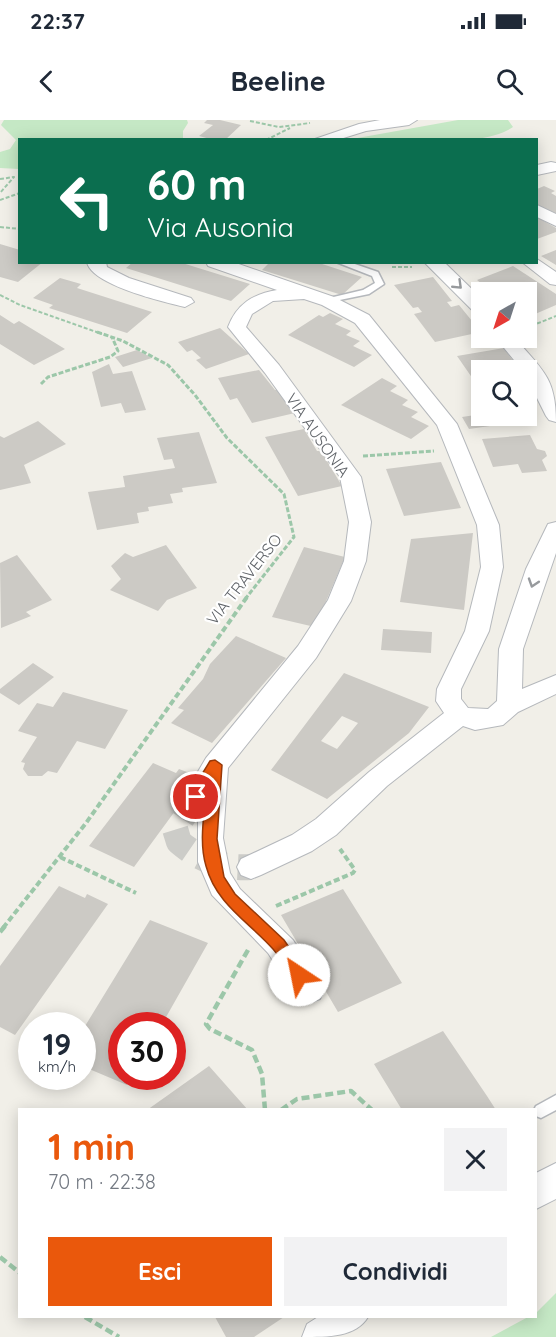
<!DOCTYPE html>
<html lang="it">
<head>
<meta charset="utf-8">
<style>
	:root { --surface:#fff; --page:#f2f2f3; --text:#1f2937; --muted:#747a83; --accent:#ea580c }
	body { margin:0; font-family:Quicksand,sans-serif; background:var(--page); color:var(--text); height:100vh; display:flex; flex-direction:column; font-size:22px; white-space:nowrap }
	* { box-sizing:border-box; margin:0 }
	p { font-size:20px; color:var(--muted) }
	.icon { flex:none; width:33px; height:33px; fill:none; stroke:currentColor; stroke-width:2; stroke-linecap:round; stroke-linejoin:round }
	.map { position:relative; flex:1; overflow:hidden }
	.details { position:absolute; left:18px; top:988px; width:519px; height:210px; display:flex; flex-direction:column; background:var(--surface); border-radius:0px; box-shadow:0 3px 15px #0003 }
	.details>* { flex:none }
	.hud { position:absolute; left:18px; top:18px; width:520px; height:126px; border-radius:0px; box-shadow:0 3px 15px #0003; background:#0b6e4f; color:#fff; overflow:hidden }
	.needle { width:39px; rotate:219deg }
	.fabs { position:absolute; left:471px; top:162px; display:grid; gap:12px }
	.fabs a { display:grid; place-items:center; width:66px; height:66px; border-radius:0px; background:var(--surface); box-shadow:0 3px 15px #0003; font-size:30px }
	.speed { position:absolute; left:18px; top:892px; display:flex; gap:12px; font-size:30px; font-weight:700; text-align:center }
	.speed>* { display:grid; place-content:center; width:78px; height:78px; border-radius:50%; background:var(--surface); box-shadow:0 3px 15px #0003; line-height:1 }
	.speed small { font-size:15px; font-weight:400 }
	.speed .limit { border:9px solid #d22; background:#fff; color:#111 }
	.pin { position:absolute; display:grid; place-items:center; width:51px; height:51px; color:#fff; margin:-26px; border:3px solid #fff; border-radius:50%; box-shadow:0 2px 6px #0007 }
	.me { position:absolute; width:66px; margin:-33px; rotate:326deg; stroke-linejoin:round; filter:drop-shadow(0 0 4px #0008) }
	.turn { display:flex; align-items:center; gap:21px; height:126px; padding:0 30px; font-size:27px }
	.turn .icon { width:78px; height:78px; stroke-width:2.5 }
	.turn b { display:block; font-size:42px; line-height:51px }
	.round { display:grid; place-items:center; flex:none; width:63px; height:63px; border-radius:0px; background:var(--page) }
	.summary { display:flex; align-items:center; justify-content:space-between; height:102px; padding:0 30px }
	h1 { font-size:36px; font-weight:700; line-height:45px; color:var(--accent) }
	.button { display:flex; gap:12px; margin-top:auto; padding:12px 30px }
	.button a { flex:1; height:69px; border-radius:0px; background:var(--accent); color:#fff; font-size:24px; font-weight:700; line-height:69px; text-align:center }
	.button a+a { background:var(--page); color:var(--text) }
	.status { display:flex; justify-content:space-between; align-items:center; height:42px; padding:0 30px; background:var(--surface); direction:ltr }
	.status svg { height:16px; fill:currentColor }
	header { display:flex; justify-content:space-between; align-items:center; height:78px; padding:0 30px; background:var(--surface); font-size:27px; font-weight:700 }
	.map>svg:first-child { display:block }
	.green { fill:#c5e8c5 }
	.building { fill:#cccac5; fill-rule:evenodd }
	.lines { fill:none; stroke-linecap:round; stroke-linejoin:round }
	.minor-tunnel { stroke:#ccccc8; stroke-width:26; stroke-dasharray:26 13; stroke-linecap:butt }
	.service-casing { stroke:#b5b8bc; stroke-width:3 }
	.minor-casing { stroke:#b5b8bc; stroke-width:2 }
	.path-far3 { stroke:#9cc7a9; stroke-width:2; stroke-dasharray:4 2; stroke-linecap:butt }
	.path-far2 { stroke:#9cc7a9; stroke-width:3; stroke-dasharray:5 2; stroke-linecap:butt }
	.path-far1 { stroke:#9cc7a9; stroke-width:4; stroke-dasharray:6 3; stroke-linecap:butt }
	.path { stroke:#9cc7a9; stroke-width:4.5; stroke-dasharray:8 4; stroke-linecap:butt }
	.service { fill:#fff; fill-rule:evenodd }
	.minor { fill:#fff; fill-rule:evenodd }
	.oneway { stroke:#979a9d }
	.route { fill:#ea580c; stroke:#983908; stroke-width:1.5 }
	.labels { text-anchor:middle; stroke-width:4.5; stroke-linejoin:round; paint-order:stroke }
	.street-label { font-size:16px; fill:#5f6368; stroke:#fff }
</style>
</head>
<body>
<div class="status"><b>22:37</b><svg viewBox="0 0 49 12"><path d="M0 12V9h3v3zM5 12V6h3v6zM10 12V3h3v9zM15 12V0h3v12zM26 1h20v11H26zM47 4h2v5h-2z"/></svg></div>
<header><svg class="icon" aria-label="back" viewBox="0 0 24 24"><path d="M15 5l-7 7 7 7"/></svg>Beeline<svg class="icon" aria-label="search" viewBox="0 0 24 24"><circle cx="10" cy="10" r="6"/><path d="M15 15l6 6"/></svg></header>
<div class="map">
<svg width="556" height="1217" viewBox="0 0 556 1217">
	<rect width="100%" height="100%" fill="#f1efe8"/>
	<path class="green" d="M4 0H187L188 3 183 11V19L20 20 19 49 0 48V32L10 29 16 20 1 5Z
		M458 0H508L513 7C482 29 392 20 352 19Z
		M556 1173V1217H491L528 1197H536V1193Z"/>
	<path class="building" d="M207 0H220L241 5 225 20H214L199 16 213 5 204 3Z
		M544 66 555 71 551 73 556 76V93L551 95 537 87V69Z
		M537 97 556 108V112L537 119Z
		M0 124 20 130V142H43L18 162 0 157Z
		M556 130V145L541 136Z
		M133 142H179L250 164 231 181 126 148Z
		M270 142H316L362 157 342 175 262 150Z
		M513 146 556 174V185L526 198V172H492L477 160Z
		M433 157 452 181 447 182 451 187 459 185 481 212 435 222 414 194 422 192 418 187 413 188 394 165Z
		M60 158 81 164 77 168 152 192 127 213 49 188 53 185 33 178Z
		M330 193 343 199 335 204 351 211 346 215 360 221 353 226 372 235 354 247 288 215 319 195 323 197Z
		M0 195 14 204 19 201 65 229 34 245 0 224Z
		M220 208 249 234 206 249 196 240 201 238 192 230 187 232 178 222Z
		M504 228 519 250H482V272L457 236Z
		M137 230 152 238 123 247 115 237Z
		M109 244 113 254 132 251 146 290 125 293 121 283 101 287 92 252Z
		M259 250 275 270 280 269 295 293 252 303 237 278 230 280 218 258Z
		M382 258 397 266 390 271 408 280 402 285 418 292 411 297 429 306 411 319 341 285Z
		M526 261 538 277 526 279Z
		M482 294 490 306 469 309 462 297Z
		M38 301 66 324 24 345 31 363 0 370V316L4 318Z
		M304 309 317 331H321L342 366 298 376 265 317Z
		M199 312 217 363 182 368 183 372 170 374 173 383 148 387 149 391 137 393 139 403 97 410 88 372 125 367 123 356 175 348 172 339 164 340 157 318Z
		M530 315 537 329 545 331 547 336 542 340 547 351 522 353 518 344 493 347 482 319Z
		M441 342 461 388 404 396 386 349Z
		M473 413 464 490 400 482 411 419Z
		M166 425 197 468 167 480 158 491 110 470 121 459 111 446 125 433 133 437Z
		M304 427 345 437 315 507 272 497Z
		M17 435 52 480 26 492 31 496 1 508 0 443Z
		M383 509 432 512 431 533 381 530Z
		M236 516 286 538 212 623 171 603 184 590 178 588 203 559 210 544Z
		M33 543 54 557 19 585 0 573V569Z
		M344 553 429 587 409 613 327 679 271 650ZM342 596 358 603 337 629 321 621Z
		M63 572 128 590 105 629 77 621 57 653 48 651 42 656H28L23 649 25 643 21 642 37 617 18 611 37 583 53 587Z
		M153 643 176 653 179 649 200 657 134 747 89 726Z
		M59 766 85 778 87 774 108 784 15 915 0 907V846Z
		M343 769 402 863 338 892 281 795Z
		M150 800 208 823 161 906H122V957H132L127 965 82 946V911Z
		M443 911 487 976 496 990H402L374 944Z
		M209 946 248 990H147Z
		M215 1197H284L254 1217H226Z"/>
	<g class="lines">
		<path class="minor-tunnel" d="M196 677 175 709 179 722C200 740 223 749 251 747"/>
		<g class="service-casing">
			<path id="service" d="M336 142H349L378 152 384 164 369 174 325 183V179L363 170 375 163 372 156Z
				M556 975V990L541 998 536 996V990H534L536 986Z"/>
		</g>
		<g class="minor-casing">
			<path id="minor" d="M380 0H417L409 5 366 11 337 20H312L359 4Z
				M551 42 556 43V51L537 55V45Z
				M537 85 556 94V106L537 97Z
				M537 139 556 152V165L550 164 522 142H537Z
				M87 142H106L107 147 129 158 191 178 194 182 185 187C164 182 91 165 87 142Z
				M206 142H233L334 177 369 195 457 304 499 405 503 447 489 511 461 569V579L468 588 488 589 497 581 499 529 526 449 548 404 556 402V433L523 529 522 569 556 555V574L518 592 503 605 475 610 463 606 387 666 336 715 312 731 261 755 251 759 241 755 237 747 241 739 292 715 316 699 369 652 444 593 436 581 437 569 465 511 481 447 477 405 437 305 355 203 322 185 304 179 273 181 252 194 246 207 279 245 361 357 371 402 366 441 351 481 316 538 228 648 223 718 230 753 240 769 293 820 324 870 320 879 309 883 298 879 268 833 212 775 198 742V687L187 684 183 677 206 638 298 526 328 480 344 441 349 402 340 357 265 253 228 207C237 184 253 174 277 170L208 146Z
				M424 142 445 143 482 179V195L476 194Z
				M496 218H515C542 250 556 257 556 302L549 300 546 296 526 256V250H522Z
				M556 1043V1079L536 1089V1053Z
				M318 1197H368C356 1217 329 1217 302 1217L307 1204Z"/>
		</g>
		<path class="path-far3" d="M250 1 279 7 310 3
			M266 20 290 8
			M0 59 14 57 0 73
			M0 80 20 73
			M0 107 20 109
			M392 147H412
			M0 175 20 185 102 214
			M526 208 556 196"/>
		<path class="path-far2" d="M97 212 123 221 168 245 195 275 227 318 284 374 294 417 246 478
			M41 264 48 257 110 237 118 231 112 217
			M363 336 434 331"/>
		<path class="path-far1" d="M60 737 136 773
			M276 786 353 753 355 750 340 729
			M3 808 86 703 247 477"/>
		<path class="path" d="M0 812 5 806
			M248 830 206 904 210 909 252 930 262 954 265 990
			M281 990 297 979 351 971 372 990
			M0 1137 20 1153
			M85 1197 119 1217"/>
		<use href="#service" class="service"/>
		<use href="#minor" class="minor"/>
	</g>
	<defs><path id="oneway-chevron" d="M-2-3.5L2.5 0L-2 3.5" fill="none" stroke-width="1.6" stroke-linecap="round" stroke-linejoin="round" transform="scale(1.5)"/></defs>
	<g class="oneway">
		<use href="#oneway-chevron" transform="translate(458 165) rotate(44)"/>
		<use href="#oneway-chevron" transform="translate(533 463) rotate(108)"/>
	</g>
	<path class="route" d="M215 640 222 645 217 719 224 757 235 774 284 820 305 850 307 855 305 860H293C287 850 281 838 273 829 249 802 216 784 206 746 199 723 204 696 206 672L201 681 196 682 188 677 210 641Z"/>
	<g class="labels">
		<g class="street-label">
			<text transform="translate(318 315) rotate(55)" y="6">VIA AUSONIA</text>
			<text transform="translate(244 459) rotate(-52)" y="6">VIA TRAVERSO</text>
		</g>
	</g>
</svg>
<div class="fabs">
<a><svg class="needle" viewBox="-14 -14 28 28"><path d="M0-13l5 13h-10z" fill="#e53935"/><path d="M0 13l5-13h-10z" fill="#747a83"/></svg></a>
<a><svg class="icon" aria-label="search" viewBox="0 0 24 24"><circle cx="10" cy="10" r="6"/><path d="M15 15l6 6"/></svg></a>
</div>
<div class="speed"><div>19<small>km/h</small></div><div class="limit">30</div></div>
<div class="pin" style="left:196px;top:677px;background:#d93025"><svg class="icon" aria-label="arrive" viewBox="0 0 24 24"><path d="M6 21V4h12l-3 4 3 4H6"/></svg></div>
<svg class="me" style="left:299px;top:855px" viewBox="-20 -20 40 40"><circle r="19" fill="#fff"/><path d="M0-13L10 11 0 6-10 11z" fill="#ea580c"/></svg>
<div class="hud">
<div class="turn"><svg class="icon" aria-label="left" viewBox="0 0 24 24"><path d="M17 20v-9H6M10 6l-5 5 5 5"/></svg><div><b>60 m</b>Via Ausonia</div></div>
</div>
<section class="details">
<div class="summary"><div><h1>1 min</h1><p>70 m · 22:38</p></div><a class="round"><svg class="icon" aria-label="close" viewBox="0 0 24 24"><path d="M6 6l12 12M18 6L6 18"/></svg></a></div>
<div class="button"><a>Esci</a><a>Condividi</a></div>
</section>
</div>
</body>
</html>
